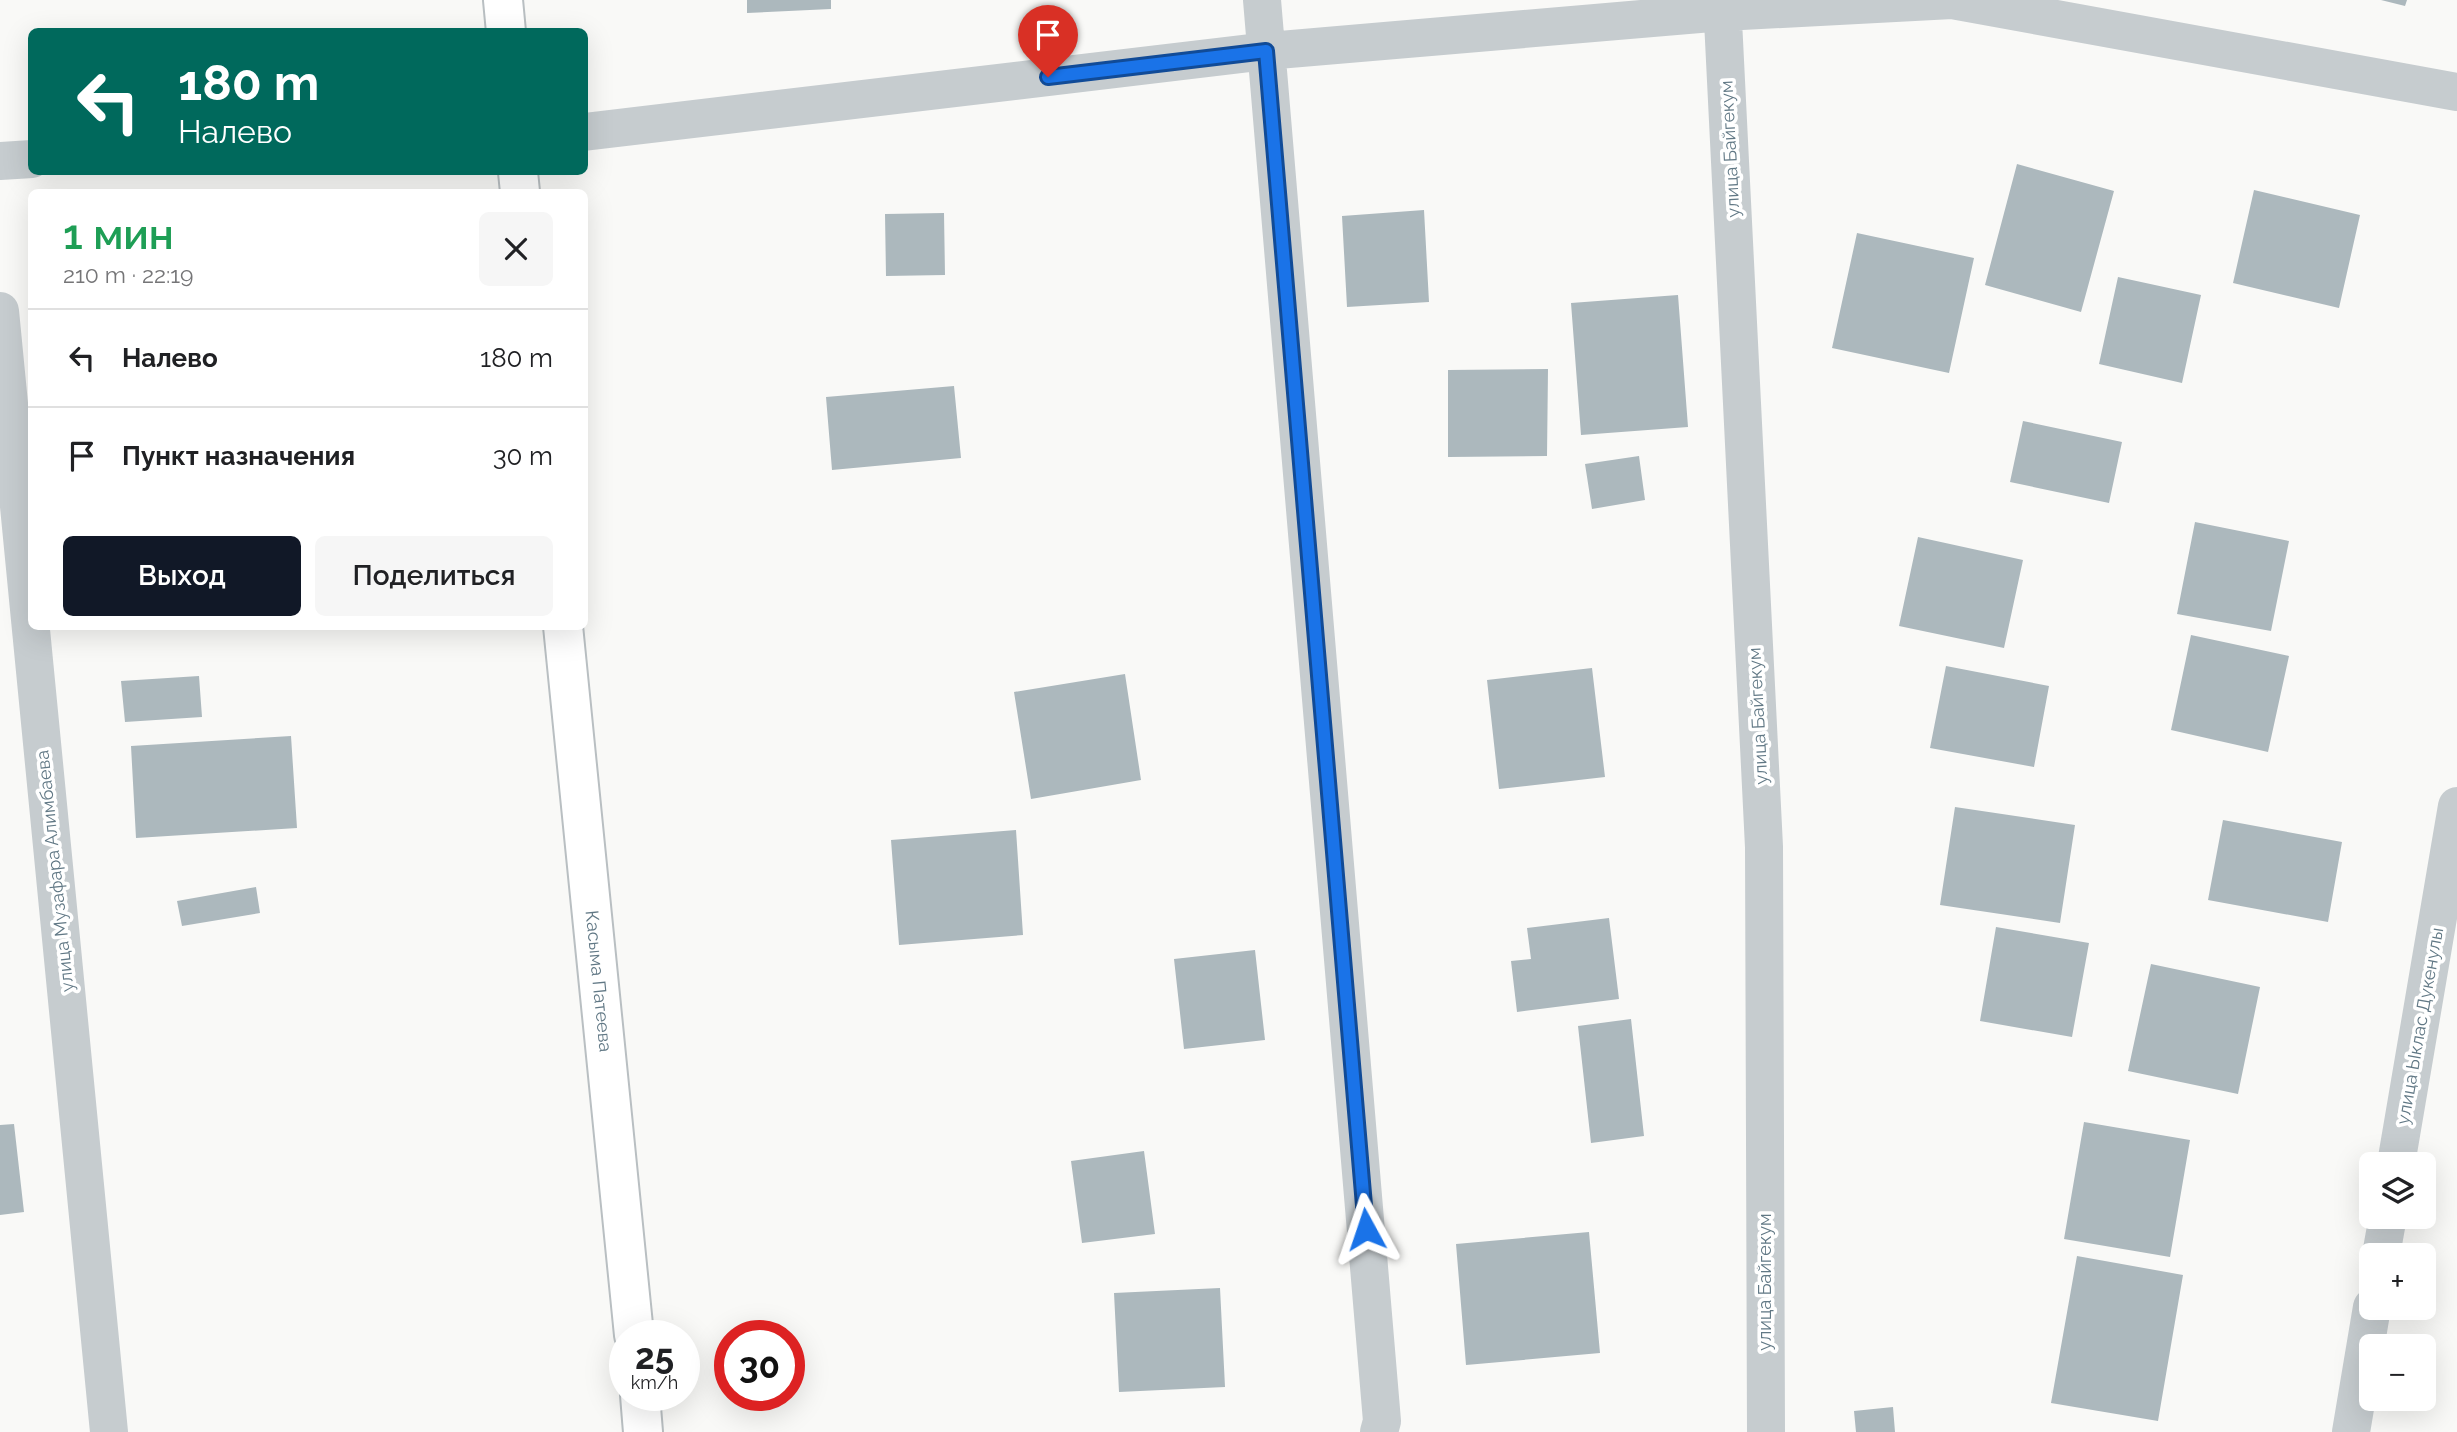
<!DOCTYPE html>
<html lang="ru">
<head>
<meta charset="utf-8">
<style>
	:root { --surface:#fff; --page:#f6f6f6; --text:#202124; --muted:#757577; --line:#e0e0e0; --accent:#111827 }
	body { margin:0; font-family:Raleway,sans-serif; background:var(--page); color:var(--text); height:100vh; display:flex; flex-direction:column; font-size:26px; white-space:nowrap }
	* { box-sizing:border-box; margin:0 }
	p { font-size:23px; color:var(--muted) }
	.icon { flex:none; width:38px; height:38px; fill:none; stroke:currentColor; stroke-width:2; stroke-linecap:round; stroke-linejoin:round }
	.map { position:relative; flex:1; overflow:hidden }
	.side { position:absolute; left:28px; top:189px; width:560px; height:441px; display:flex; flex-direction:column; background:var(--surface); border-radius:10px; box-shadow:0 7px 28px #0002 }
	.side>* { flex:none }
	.banner { position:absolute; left:28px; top:28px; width:560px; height:147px; border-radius:10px; box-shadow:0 7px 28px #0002; background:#00695c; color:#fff; overflow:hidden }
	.tools { position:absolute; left:2359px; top:1152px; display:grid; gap:14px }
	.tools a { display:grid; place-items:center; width:77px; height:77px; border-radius:10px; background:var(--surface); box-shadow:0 7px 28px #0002; font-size:35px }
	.speed { position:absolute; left:609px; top:1320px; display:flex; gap:14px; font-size:35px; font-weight:700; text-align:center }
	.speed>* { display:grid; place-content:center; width:91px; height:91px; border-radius:50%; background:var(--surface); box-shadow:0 7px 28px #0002; line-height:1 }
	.speed small { font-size:18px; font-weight:400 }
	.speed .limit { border:10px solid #d22; background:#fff; color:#111 }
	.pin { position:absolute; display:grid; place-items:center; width:60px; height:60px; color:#fff; margin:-72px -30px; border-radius:50% 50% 50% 0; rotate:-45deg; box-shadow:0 0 7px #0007 }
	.pin .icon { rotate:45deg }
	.me { position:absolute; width:77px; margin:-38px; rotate:355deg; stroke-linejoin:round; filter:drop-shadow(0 0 5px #0008) }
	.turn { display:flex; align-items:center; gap:24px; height:147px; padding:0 35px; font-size:32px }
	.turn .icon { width:91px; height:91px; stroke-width:2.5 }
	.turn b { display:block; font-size:49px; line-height:60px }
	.round { display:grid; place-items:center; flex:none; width:74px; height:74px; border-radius:10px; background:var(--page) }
	.headline { display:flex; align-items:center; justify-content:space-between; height:119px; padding:0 35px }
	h1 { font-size:42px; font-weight:600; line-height:52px; color:#1e9e55 }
	.button { display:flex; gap:14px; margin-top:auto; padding:14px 35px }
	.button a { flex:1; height:80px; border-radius:10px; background:var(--accent); color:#fff; font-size:28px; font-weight:600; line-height:80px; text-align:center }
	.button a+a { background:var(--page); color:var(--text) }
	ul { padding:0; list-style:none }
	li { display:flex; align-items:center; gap:21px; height:98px; padding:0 35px; border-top:2px solid var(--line) }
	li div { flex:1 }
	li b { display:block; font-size:26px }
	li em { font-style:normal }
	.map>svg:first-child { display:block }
	.building { fill:#acb8bd }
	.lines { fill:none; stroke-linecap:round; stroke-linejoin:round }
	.major-casing { stroke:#b9bfc2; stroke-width:42 }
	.minor { stroke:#c6cccf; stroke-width:38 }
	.major { stroke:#fff; stroke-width:38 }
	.route-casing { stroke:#114b97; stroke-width:18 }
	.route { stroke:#1a73e8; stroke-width:12 }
	.labels { text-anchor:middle; stroke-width:7; stroke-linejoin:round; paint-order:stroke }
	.street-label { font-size:18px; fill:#617885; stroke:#fff }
</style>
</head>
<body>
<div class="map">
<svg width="2457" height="1432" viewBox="0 0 2457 1432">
	<rect width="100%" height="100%" fill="#f9f9f7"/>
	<path class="building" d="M747 0H831V9L747 13Z
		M2381 0H2407L2405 6Z
		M2017 164 2114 191 2081 312 1985 285Z
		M2254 190 2360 215 2339 308 2233 283Z
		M1424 210 1429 302 1347 307 1342 216Z
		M944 213 945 275 886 276 885 214Z
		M1857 233 1974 258 1949 373 1832 348Z
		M2118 277 2201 295 2182 383 2099 364Z
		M1678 295 1688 427 1581 435 1571 303Z
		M1548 369 1547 456 1448 457V370Z
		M954 386 961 458 832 470 826 397Z
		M2023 421 2122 442 2109 503 2010 482Z
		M1639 456 1645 500 1592 509 1585 464Z
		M2195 522 2289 541 2271 631 2177 614Z
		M1918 537 2023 560 2004 648 1899 626Z
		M2191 635 2289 656 2268 752 2171 730Z
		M1946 666 2049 686 2034 767 1930 748Z
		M1592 668 1605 777 1499 789 1487 680Z
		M1125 674 1141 780 1031 799 1014 692Z
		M199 676 202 717 125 722 121 681Z
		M291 736 297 828 136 838 131 746Z
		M1955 807 2075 825 2060 923 1940 905Z
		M2223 820 2342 842 2328 922 2208 900Z
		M1016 830 1023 935 899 945 891 840Z
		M256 887 260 913 182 926 177 901Z
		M1609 918 1619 999 1517 1012 1511 961 1531 959 1527 928Z
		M1996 927 2089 943 2072 1037 1980 1021Z
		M1255 950 1265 1040 1184 1049 1174 959Z
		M2151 964 2260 987 2238 1094 2128 1071Z
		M1631 1019 1644 1136 1591 1143 1578 1026Z
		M2084 1122 2190 1140 2170 1257 2064 1239Z
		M14 1124 24 1212 0 1215V1125Z
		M1144 1151 1155 1234 1082 1243 1071 1161Z
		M1589 1232 1600 1353 1466 1365 1456 1244Z
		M2077 1256 2183 1275 2158 1421 2051 1403Z
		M1220 1288 1225 1387 1119 1392 1114 1293Z
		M1893 1407 1895 1432H1856L1854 1411Z"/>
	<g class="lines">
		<g class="major-casing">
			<g id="major">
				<path d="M503 0 506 32"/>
				<path d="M518 172 520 192"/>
				<path id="s1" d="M563 626 634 1335"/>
				<path d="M640 1395 643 1432"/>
			</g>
		</g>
		<path class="minor" d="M1262 0 1382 1421 1379 1432
			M1722 0 1764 847 1766 1432
			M584 132 1267 51 1723 12 1952 0 2457 92
			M0 161 32 159
			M0 311 109 1432
			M2396 1164 2457 806
			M2381 1255 2388 1216
			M2351 1432 2372 1307"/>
		<use href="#major" class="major"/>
	</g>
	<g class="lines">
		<g class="route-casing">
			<path id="route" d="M1048 77 1266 51 1366 1229"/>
		</g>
		<use href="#route" class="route"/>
	</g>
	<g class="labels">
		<g class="street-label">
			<text transform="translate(1730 149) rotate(-93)" y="6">улица Байгекум</text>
			<text transform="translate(1758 716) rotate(-93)" y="6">улица Байгекум</text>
			<text transform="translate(55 871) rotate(-96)" y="6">улица Музафара Алимбаева</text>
			<text dy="6" stroke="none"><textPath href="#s1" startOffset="357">Касыма Патеева</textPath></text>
			<text transform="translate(2420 1026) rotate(-80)" y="6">улица Ыклас Дукенулы</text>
			<text transform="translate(1765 1282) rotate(-90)" y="6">улица Байгекум</text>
		</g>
	</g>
</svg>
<div class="tools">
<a><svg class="icon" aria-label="layers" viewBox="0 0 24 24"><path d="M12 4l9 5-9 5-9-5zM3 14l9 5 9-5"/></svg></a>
<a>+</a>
<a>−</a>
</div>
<div class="speed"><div>25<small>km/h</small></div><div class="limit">30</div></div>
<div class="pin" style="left:1048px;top:77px;background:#d93025"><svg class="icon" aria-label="arrive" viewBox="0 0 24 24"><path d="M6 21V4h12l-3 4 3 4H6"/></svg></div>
<svg class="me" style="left:1366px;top:1229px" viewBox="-20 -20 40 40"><path d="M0-17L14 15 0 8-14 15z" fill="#1a73e8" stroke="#fff" stroke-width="4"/></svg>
<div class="banner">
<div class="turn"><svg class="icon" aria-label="left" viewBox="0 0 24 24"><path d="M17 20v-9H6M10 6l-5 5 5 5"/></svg><div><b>180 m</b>Налево</div></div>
</div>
<section class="side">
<div class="headline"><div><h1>1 мин</h1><p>210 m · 22:19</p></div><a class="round"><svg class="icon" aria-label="close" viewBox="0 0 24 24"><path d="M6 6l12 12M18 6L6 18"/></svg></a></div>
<ul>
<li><svg class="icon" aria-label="left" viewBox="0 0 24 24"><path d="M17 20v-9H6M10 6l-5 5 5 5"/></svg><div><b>Налево</b></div><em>180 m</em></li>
<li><svg class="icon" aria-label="arrive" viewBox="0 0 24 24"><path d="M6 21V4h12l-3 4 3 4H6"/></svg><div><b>Пункт назначения</b></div><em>30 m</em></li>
</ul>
<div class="button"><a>Выход</a><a>Поделиться</a></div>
</section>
</div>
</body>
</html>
